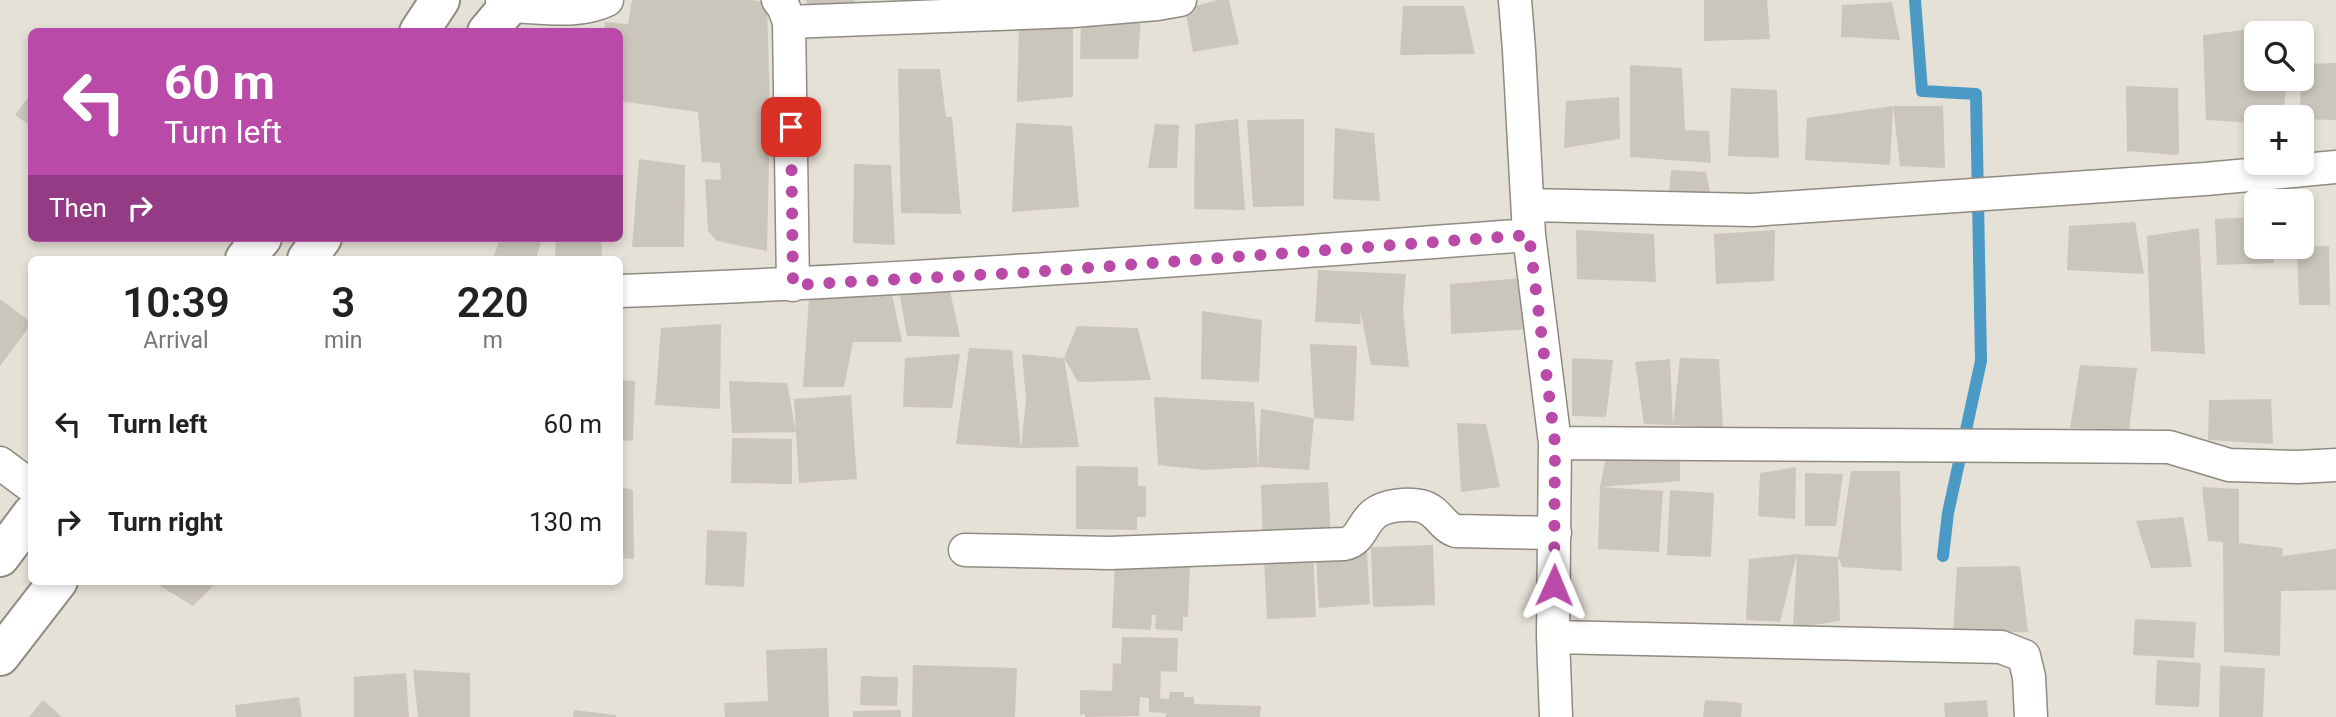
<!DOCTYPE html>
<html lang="en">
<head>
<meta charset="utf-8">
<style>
	:root { --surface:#fff; --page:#f6f6f6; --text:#222; --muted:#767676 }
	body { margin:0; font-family:Roboto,sans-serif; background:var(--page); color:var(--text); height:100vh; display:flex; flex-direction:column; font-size:26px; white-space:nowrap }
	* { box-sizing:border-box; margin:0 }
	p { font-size:23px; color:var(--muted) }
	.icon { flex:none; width:38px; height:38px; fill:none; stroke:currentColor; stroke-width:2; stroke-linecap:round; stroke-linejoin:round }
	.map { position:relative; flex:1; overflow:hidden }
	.sheet { position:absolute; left:28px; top:256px; width:595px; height:329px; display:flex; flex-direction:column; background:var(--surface); border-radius:10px; box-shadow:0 4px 10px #0003 }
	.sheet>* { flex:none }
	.hud { position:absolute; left:28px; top:28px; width:595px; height:214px; border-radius:10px; box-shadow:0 4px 10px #0003; background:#b94aa8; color:#fff; overflow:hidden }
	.buttons { position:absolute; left:2244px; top:21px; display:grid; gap:14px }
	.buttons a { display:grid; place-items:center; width:70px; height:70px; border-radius:10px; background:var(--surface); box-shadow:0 4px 10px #0003; font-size:35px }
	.pin { position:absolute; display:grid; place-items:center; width:60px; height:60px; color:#fff; margin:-30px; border-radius:14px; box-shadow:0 4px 10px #0006 }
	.me { position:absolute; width:77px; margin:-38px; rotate:1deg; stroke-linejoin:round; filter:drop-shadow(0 0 5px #0008) }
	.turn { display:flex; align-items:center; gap:24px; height:147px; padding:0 21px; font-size:32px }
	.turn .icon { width:91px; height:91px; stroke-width:2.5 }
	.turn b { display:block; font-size:49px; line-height:60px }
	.then { display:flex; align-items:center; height:66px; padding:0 21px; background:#0003; gap:14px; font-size:26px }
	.eta { display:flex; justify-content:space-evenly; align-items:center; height:119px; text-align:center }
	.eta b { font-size:42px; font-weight:600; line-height:49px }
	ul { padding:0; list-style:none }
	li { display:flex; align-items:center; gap:21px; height:98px; padding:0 21px }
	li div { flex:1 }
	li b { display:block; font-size:26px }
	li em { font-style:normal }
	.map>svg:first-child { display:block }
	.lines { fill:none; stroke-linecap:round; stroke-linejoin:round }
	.stream { stroke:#4b9ac6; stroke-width:12 }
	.building { fill:#cbc6bc }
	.minor-casing { stroke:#908b82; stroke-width:35 }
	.primary-casing { stroke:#908b82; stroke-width:42 }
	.minor { stroke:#fff; stroke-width:32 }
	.primary { stroke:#fff; stroke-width:38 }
	.route { stroke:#b94aa8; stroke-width:12; stroke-dasharray:0 21.6 }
</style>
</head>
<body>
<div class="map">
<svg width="2336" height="717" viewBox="0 0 2336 717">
	<rect width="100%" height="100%" fill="#e6e1d7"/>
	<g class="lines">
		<path class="stream" d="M1915 0 1922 91 1976 94 1981 361 1948 513 1943 556"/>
	</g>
	<path class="building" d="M632 0H750L767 2 770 111 767 251 717 241 708 231 705 179 721 180 720 163 702 162 698 112 620 101 622 56 620 55V32H604L605 22 628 24Z
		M806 0H855V6L807 4Z
		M1217 0H1229L1239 44 1193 52 1185 9Z
		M1704 0H1767L1770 39 1704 41Z
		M1892 2 1900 40 1841 37 1842 5Z
		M1403 6H1464L1475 54 1400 55Z
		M1141 17 1138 59H1080L1081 18Z
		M1073 20V97L1017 102 1019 21Z
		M2292 24 2291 33H2256V79H2287L2283 117H2256V123L2206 120 2203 35Z
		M2336 63V120L2301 119 2299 117 2303 64Z
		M1630 65 1682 68 1685 130 1709 131 1711 163 1630 157Z
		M898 69H940L946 117H952L961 214 901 213Z
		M2126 86 2178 88 2179 155 2127 151Z
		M1731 88 1777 90 1779 158 1728 156Z
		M32 92V127L15 115Z
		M1619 97 1620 139 1564 148 1566 101Z
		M1893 106 1890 165 1805 160 1807 118Z
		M1893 106H1943L1945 168 1900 166Z
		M1238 119 1245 210 1194 209 1195 124Z
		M1304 119V206L1253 207 1247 120Z
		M1016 123 1072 126 1079 207 1012 212Z
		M1155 124 1179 125 1177 168H1148Z
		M1335 128 1374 133 1380 201 1333 199Z
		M639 159 685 165 684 247H632Z
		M854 164 891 165 895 245 853 243Z
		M1671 170 1706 172 1711 198 1669 195Z
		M2256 217V247H2272L2274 263 2217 265 2215 219Z
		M2135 222 2144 274 2067 270 2069 226Z
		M2199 228 2205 354 2151 351 2147 236Z
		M1576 230 1654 234 1656 282 1577 279Z
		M1775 230 1774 281 1716 284 1714 234Z
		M500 238H542L536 259H493Z
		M556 238H601L602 259H555Z
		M2329 246 2330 305H2299L2297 247Z
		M1318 270 1406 274 1403 310 1409 367 1371 365 1360 309 1361 324 1315 322Z
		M1522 278 1531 329 1451 334 1450 284Z
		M897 279 949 286 960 337 907 336Z
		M891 290 902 342H853L844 387H803L809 297Z
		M0 299 32 323 0 366Z
		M1202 311 1262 320 1259 382 1201 379Z
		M721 324 720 409 655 405 661 328Z
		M1077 326 1138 328 1151 380 1078 382 1064 358Z
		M1310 344 1357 346 1354 421 1314 418 1309 470 1258 467 1261 409 1314 418Z
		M969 348 1012 350 1021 448 956 444Z
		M960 354 952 408 903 407 905 358Z
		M1022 354 1064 358 1079 447 1021 448 1026 400Z
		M1572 358 1613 360 1606 417 1572 416Z
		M1680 358 1719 359 1723 428 1673 425Z
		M1670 359 1673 425 1644 424 1635 362Z
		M2080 365 2137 368 2129 430 2070 428Z
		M620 380 635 381 633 441 620 440Z
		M729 381 787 383 796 432 732 433Z
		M851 395 857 479 799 483 794 399Z
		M1154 397 1254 402 1258 467 1205 470 1158 465Z
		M2271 399 2273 444 2208 440 2209 400Z
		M1457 423 1486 424 1500 487 1461 492Z
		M732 438 792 439V484L731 483Z
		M1680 453V481L1600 487 1606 457Z
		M1076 466 1138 467V486H1146V517H1137V530L1076 529Z
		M1796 467 1795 519 1758 516 1760 473Z
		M1851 471H1900L1902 571 1842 567 1838 557 1840 621 1793 628 1797 554 1838 557Z
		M1805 473 1843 474 1836 526H1805Z
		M1328 482 1331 540 1263 543 1261 485Z
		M620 487 633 490 634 559 620 558Z
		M1600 487 1663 491 1659 552 1598 549Z
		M2202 487 2239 489V543L2283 548 2282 556 2336 549V590L2281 591 2280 656 2224 652 2223 542 2208 541Z
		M1670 490 1714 493 1711 557 1667 555Z
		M2183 517 2192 567 2151 568 2136 521Z
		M707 530 747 532 744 587 705 585Z
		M1433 545 1435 605 1373 607 1371 547Z
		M1367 552 1370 604 1319 608 1316 555Z
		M1797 554 1780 622 1746 620 1749 559Z
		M1313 557 1316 617 1267 619 1264 560Z
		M1115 558 1190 562 1188 617H1183V631L1155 629 1156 615H1152L1151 630 1112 628Z
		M2020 566 2028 632 1953 633 1957 567Z
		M152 581H218L193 606Z
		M2135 619 2196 622 2194 658 2133 655Z
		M1122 637 1178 638 1177 672 1161 671 1160 698 1169 699 1170 692H1184V697H1194V704L1261 706 1260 717H1166V713L1149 712V698L1140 697 1139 716 1085 717V714L1080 715V690L1112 691 1113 663 1121 664Z
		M827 648 829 717H725L724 703 768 701 766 650Z
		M2157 660 2201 663 2199 707 2155 705Z
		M913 665 1017 668 1015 717H912Z
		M2220 666 2265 668 2263 717H2219Z
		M413 670 470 673V717H418Z
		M406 673 409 717H354V677Z
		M861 676 898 677 897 706 860 705Z
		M299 697 302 717H236L235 705Z
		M43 700 62 717H29Z
		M1705 700 1742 703 1741 717H1703Z
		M1987 700 1988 717H1945L1944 703Z
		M574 710 616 715V717H573Z
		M901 710V717H853V711Z"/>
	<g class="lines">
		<g class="minor-casing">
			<path id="minor" d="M502 0 510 6C542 7 578 14 607 0
				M778 0 784 8 789 22 793 285
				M1515 0 1519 50 1529 235 1555 443 1553 637 1556 717
				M789 22 1073 11 1157 4 1180 0
				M1528 205 1752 210 2205 179 2336 167
				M620 291C923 280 1226 257 1529 235
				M1555 443 2169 447 2229 465 2298 467 2336 465
				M0 463 32 487
				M965 550 1110 553 1344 544C1361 541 1361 525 1374 514 1385 505 1408 503 1421 506 1438 510 1442 527 1456 531L1555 533
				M1553 637 2001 647 2024 656 2029 677 2031 717"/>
		</g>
		<g class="primary-casing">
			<path id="primary" d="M419 32 440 0
				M487 32 514 0
				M245 259 262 238
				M307 259 322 238
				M0 557 32 514
				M0 656 58 581"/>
		</g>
		<use href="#minor" class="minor"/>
		<use href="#primary" class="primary"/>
	</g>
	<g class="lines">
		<path class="route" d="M791 127 793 285 1032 272 1529 235 1555 443 1554 585"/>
	</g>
</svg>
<div class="buttons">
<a><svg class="icon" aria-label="search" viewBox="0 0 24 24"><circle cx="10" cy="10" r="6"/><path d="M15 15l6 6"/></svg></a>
<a>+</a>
<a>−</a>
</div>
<div class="pin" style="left:791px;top:127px;background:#d93025"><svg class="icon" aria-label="arrive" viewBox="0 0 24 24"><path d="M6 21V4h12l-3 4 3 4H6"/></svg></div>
<svg class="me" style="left:1554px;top:585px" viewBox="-20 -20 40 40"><path d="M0-17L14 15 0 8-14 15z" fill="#b94aa8" stroke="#fff" stroke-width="4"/></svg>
<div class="hud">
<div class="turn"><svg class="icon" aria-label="left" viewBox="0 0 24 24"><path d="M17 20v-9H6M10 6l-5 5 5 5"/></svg><div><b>60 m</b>Turn left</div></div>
<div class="then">Then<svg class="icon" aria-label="right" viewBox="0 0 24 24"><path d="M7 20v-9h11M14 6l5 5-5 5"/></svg></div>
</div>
<section class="sheet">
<div class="eta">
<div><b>10:39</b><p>Arrival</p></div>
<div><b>3</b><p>min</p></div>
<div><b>220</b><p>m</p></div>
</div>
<ul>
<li><svg class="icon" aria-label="left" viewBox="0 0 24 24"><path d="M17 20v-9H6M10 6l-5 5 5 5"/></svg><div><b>Turn left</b></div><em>60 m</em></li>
<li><svg class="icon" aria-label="right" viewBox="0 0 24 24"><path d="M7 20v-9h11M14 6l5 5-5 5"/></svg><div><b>Turn right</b></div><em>130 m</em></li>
</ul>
</section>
</div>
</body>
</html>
